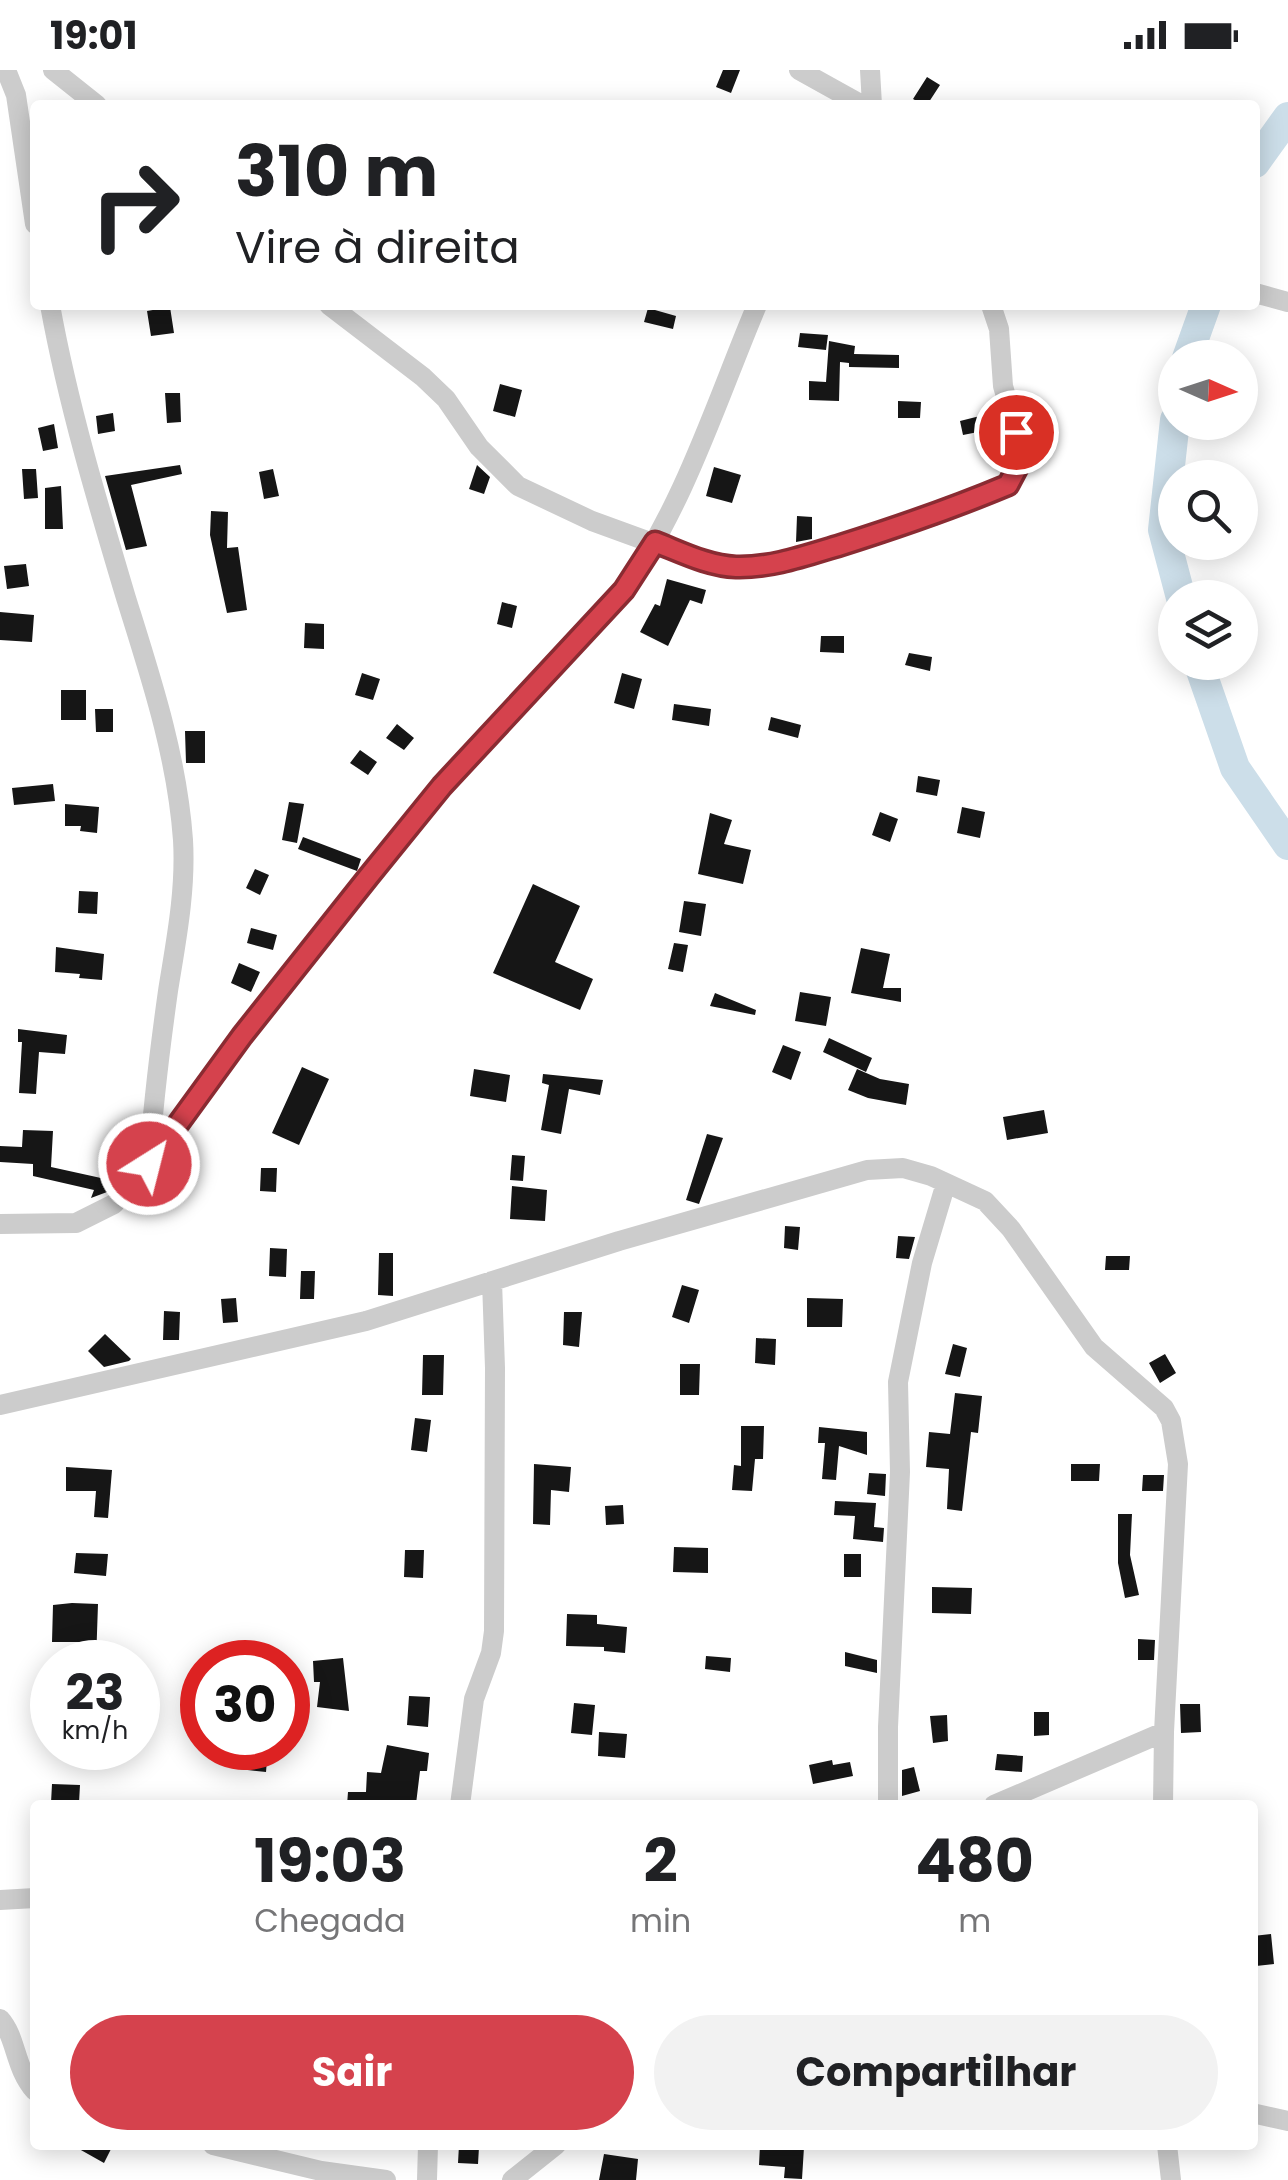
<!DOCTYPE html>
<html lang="pt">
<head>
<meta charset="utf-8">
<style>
	:root { --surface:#fff; --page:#f2f2f2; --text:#202124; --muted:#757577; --accent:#d5424d }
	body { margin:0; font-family:Poppins,sans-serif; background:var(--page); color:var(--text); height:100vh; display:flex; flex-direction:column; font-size:38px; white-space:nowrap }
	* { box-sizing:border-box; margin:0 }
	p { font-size:32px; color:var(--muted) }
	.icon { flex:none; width:55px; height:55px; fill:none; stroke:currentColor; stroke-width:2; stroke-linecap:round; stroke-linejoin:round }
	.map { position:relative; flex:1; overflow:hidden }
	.side { position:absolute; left:30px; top:1730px; width:1228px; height:350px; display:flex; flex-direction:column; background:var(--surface); border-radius:10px; box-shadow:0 5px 25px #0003 }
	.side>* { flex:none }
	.hud { position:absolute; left:30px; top:30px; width:1230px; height:210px; border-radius:10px; box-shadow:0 5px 25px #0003; background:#fff; color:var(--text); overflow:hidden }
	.needle { width:65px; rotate:93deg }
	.buttons { position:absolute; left:1158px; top:270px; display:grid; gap:20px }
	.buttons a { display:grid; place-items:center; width:100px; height:100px; border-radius:50%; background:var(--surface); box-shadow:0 5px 25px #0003; font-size:50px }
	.speed { position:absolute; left:30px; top:1570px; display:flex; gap:20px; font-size:50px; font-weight:700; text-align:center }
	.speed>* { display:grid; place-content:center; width:130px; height:130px; border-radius:50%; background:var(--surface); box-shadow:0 5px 25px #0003; line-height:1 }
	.speed small { font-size:25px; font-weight:400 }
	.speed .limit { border:15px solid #d22; background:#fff; color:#111 }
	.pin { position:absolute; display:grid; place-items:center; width:85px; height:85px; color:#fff; margin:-42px; border:5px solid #fff; border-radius:50%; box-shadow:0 2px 10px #0007 }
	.me { position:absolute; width:110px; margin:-55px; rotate:36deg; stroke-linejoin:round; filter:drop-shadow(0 0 8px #0008) }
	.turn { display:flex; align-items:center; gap:35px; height:210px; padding:0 40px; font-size:45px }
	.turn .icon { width:130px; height:130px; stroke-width:2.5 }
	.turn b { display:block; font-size:70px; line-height:85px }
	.eta { display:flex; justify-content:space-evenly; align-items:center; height:170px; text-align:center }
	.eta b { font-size:60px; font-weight:700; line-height:70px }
	.button { display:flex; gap:20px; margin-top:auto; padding:20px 40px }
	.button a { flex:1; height:115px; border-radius:60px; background:var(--accent); color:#fff; font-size:40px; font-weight:700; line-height:115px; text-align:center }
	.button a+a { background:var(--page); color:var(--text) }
	.status { display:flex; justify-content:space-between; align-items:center; height:70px; padding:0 50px; background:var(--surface); direction:ltr }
	.status svg { height:28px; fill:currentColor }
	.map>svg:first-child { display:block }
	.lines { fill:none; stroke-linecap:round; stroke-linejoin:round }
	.river { stroke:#ccdee9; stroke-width:30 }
	.building { fill:#161616 }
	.street { stroke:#ccc; stroke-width:20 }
	.route-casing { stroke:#8a2b32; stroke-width:25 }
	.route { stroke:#d5424d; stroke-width:18 }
</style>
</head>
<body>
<div class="status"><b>19:01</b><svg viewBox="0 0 49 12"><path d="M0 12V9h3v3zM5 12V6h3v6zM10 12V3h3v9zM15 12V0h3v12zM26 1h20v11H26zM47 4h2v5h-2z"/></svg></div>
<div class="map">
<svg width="1288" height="2110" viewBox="0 0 1288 2110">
	<rect width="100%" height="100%" fill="#fff"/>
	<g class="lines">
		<path class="river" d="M1255 93 1288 47
			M1187 288 1206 235
			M1175 350 1163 460 1181 528
			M1198 592 1235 698 1288 775"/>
	</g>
	<path class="building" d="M723 0H740L731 23 716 17Z
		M927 7 940 15 927 35H924L913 29Z
		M170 237 174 263 151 266 147 241Z
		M648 238 676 246 673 259 644 252Z
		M800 263 828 265 826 280 798 277Z
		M829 271 855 276 854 284 899 285V298L849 297V293L840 292 839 331 809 330V311L826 312Z
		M500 314 522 320 515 347 493 341Z
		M165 323H180L181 352 167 353Z
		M898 331 921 332 920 348H898Z
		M113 343 115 361 98 364 96 346Z
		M984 345 988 360 963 365 960 351Z
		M54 354 58 378 43 381 38 358Z
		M180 395 182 404 131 415 147 476 126 480 105 406Z
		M477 395 490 407 484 424 469 419Z
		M714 397 741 405 732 433 706 426Z
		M22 399H36L38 428 24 429Z
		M273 399 279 426 264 429 259 402Z
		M61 416 63 459H45V418Z
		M211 441 228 442 227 478 238 477 247 540 227 543 210 465Z
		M797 446 812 447V469L796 472Z
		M26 494 29 516 7 519 4 496Z
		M667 509 706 520 702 534 690 530 668 576 640 562 655 534 660 536Z
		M502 532 517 536 512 558 497 554Z
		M0 542 34 545 32 572 0 570Z
		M305 553 324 554V579L304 578Z
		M821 566H844V583L820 582Z
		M909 583 932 587 930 601 905 595Z
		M362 603 380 609 373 630 355 625Z
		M622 603 642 609 634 639 614 633Z
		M61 620H86V650H61Z
		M674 634 711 639 709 656 672 650Z
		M95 639H113V662H96Z
		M771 647 801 655 798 668 768 660Z
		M397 654 414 668 404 680 386 668Z
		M185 661H205V693H186Z
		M360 680 377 692 368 705 350 693Z
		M918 706 940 710 937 726 916 722Z
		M53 714 55 731 14 735 12 718Z
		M289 732 304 734 297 773 282 770Z
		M65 734 99 737 97 763 80 761 81 756H65Z
		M962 737 985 742 980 768 957 763Z
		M880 742 898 749 890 772 872 765Z
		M710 743 732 750 724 774 751 780 743 814 698 804Z
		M303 767 361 789 357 801 298 779Z
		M255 799 269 805 260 825 246 818Z
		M533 814 580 836 555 892 593 909 580 940 493 903Z
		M79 821 98 822 97 844 78 843Z
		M684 831 706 834 701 866 679 862Z
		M251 858 277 865 273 880 247 873Z
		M674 873 688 875 683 902 668 899Z
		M56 877 104 884 102 910 79 908 80 904 55 902Z
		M861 878 890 884 883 918H901V932L851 923Z
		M239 893 260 902 251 922 231 913Z
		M800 922 831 927 826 956 795 951Z
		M715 923 756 940 755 945 710 936Z
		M18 959 67 965 65 984 39 982 36 1024 19 1023 22 972H18Z
		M829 968 872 988 866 1002 823 982Z
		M783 975 801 982 791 1010 772 1002Z
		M302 997 329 1009 299 1075 272 1063Z
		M474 999 510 1005 506 1032 470 1026Z
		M857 999 880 1009 909 1014 906 1035 868 1028 848 1020Z
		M543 1004 603 1010 600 1025 569 1019 561 1064 541 1060 549 1015 542 1013Z
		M1044 1040 1048 1063 1007 1070 1003 1047Z
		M23 1060 53 1061 51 1097 110 1110 107 1122 91 1128 94 1120 33 1106V1094L0 1092V1076L22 1077Z
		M707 1064 723 1068 699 1134 686 1130Z
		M512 1085 525 1086 523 1111 510 1110Z
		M261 1098H277L276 1122 260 1121Z
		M512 1116 547 1120 545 1151 510 1149Z
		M785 1156 800 1157 798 1180 784 1178Z
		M898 1166 915 1167 909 1189 896 1188Z
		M270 1178 287 1179 286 1207 269 1206Z
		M379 1183H393V1226L378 1225Z
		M1106 1186H1130L1129 1200H1105Z
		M301 1201H315L314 1229H300Z
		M682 1215 699 1220 689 1253 672 1247Z
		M236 1228 238 1252 223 1253 221 1229Z
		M807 1228 843 1229 842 1257H807Z
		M164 1241 180 1242 179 1270H163Z
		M564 1242H582L579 1277 563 1275Z
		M105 1264 131 1289 129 1291 104 1297 88 1281Z
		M756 1268 776 1269 775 1295 755 1293Z
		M953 1274 967 1278 960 1307 945 1304Z
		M1165 1284 1176 1303 1160 1313 1149 1293Z
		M423 1285H444L443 1325H422Z
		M680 1294H700L699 1325H680Z
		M955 1323 982 1326 978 1363 971 1362 962 1441 947 1439 949 1399 926 1397 929 1362 950 1364Z
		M415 1348 431 1350 427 1382 411 1380Z
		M741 1356H764L763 1389H755L752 1421 732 1420 734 1395 741 1396Z
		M819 1357 867 1362V1385L839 1376 836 1410 822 1409 825 1373H818Z
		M534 1394 571 1397 569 1422 551 1420 550 1455 533 1454Z
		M1071 1394H1100L1099 1411H1071Z
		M66 1397 112 1400 108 1448 94 1447 96 1421H66Z
		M869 1403 886 1404 885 1426 867 1424Z
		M1143 1405H1164L1163 1421H1142Z
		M835 1431 876 1433 874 1457 884 1458 883 1472 853 1469 855 1446 834 1445Z
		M623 1435 624 1454 606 1455 605 1436Z
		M1118 1444H1132L1130 1485 1139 1525 1125 1528 1118 1493Z
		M674 1477 708 1478V1503L673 1502Z
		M405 1480H424L423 1508 404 1507Z
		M76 1483 108 1484 106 1506 74 1503Z
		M844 1484H861V1507H844Z
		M932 1517 972 1518 971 1544 932 1543Z
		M72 1533 98 1534 96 1592H83V1572H52L53 1535Z
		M567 1544 597 1545V1554L627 1557 625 1583 604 1581V1577L566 1576Z
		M1138 1569 1155 1570 1154 1590H1138Z
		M845 1582 877 1590V1603L845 1596Z
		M706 1586 731 1588 730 1602 705 1599Z
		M343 1588 349 1641 317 1637 320 1612H314L313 1591Z
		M409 1626 430 1627 428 1657 407 1655Z
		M574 1633 595 1635 592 1665 571 1663Z
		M1180 1634H1200L1201 1662 1181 1663Z
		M1034 1642H1049V1665L1034 1666Z
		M947 1645 948 1671 933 1673 930 1646Z
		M599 1662 627 1664 625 1688 598 1686Z
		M387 1675 429 1683 427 1701H420L416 1734 371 1731V1735H347L348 1722H366L367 1702 381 1703Z
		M253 1678H268L266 1702 239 1699V1681H252Z
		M997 1684 1023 1686 1022 1702 995 1700Z
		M832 1690 833 1695 850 1692 853 1706 813 1714 809 1695Z
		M914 1697 920 1721 902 1726V1700Z
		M52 1714 80 1715 79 1733H51Z
		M1271 1864 1274 1894 1256 1896 1253 1866Z
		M72 2075H113L104 2093Z
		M459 2075 479 2077 478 2094 458 2093Z
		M760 2075 804 2077 802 2109 784 2108 785 2097 759 2095Z
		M604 2084 638 2089 636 2110H599Z"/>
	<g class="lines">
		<path class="street" d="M6 0 16 25 35 154
			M53 0 97 35
			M799 0 862 35
			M870 0 872 35
			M1255 223 1288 232
			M50 235C68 334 97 431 126 528 151 608 177 686 183 770 186 821 176 871 168 921 160 978 153 1035 149 1093
			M329 235 423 307 446 329 479 377 518 416 592 451 699 490 734 497 782 493 934 446 1008 415 1017 398 1016 361 1003 316 999 259 991 235
			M0 1154 76 1153 114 1134 149 1094 242 966 443 716 624 519C683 439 718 327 757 235
			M0 1335 366 1251 619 1171 867 1100 903 1098 931 1106 985 1131 1011 1159 1094 1277 1164 1338 1171 1351 1178 1394 1164 1662 1163 1735
			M460 1735 474 1629 491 1583 494 1561 495 1298 492 1211
			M888 1735V1657L900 1402 898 1312 922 1193 946 1113
			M994 1735 1164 1662
			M0 1830 35 1828
			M0 1949C17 1968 14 1997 35 2021
			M1252 2043 1288 2051
			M213 2075 321 2101 386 2110
			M1167 2075 1171 2110
			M427 2110 428 2075
			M512 2110 556 2075"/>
	</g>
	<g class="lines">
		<g class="route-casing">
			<path id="route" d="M149 1094 242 966 369 806 442 716 624 520 655 472C681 482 708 496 736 497 772 498 807 485 841 475 898 457 953 438 1008 415L1017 398 1016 362"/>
		</g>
		<use href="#route" class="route"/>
	</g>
</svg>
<div class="buttons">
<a><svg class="needle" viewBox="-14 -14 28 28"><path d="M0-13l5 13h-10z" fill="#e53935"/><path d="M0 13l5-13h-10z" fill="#757577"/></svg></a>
<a><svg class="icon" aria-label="search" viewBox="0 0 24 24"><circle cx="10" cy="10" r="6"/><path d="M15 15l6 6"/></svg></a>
<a><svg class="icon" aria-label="layers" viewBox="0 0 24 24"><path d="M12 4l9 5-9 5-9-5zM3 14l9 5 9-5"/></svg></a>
</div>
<div class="speed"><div>23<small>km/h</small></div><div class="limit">30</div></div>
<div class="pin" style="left:1016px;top:362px;background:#d93025"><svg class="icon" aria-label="arrive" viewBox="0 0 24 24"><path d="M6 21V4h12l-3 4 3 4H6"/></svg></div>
<svg class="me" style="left:149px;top:1094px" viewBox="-20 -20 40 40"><circle r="17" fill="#d5424d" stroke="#fff" stroke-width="3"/><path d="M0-11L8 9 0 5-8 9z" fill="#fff"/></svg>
<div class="hud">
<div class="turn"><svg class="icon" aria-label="right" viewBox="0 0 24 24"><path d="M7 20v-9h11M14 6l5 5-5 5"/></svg><div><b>310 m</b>Vire à direita</div></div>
</div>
<section class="side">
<div class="eta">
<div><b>19:03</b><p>Chegada</p></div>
<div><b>2</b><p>min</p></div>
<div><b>480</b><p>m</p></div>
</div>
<div class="button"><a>Sair</a><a>Compartilhar</a></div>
</section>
</div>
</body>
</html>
